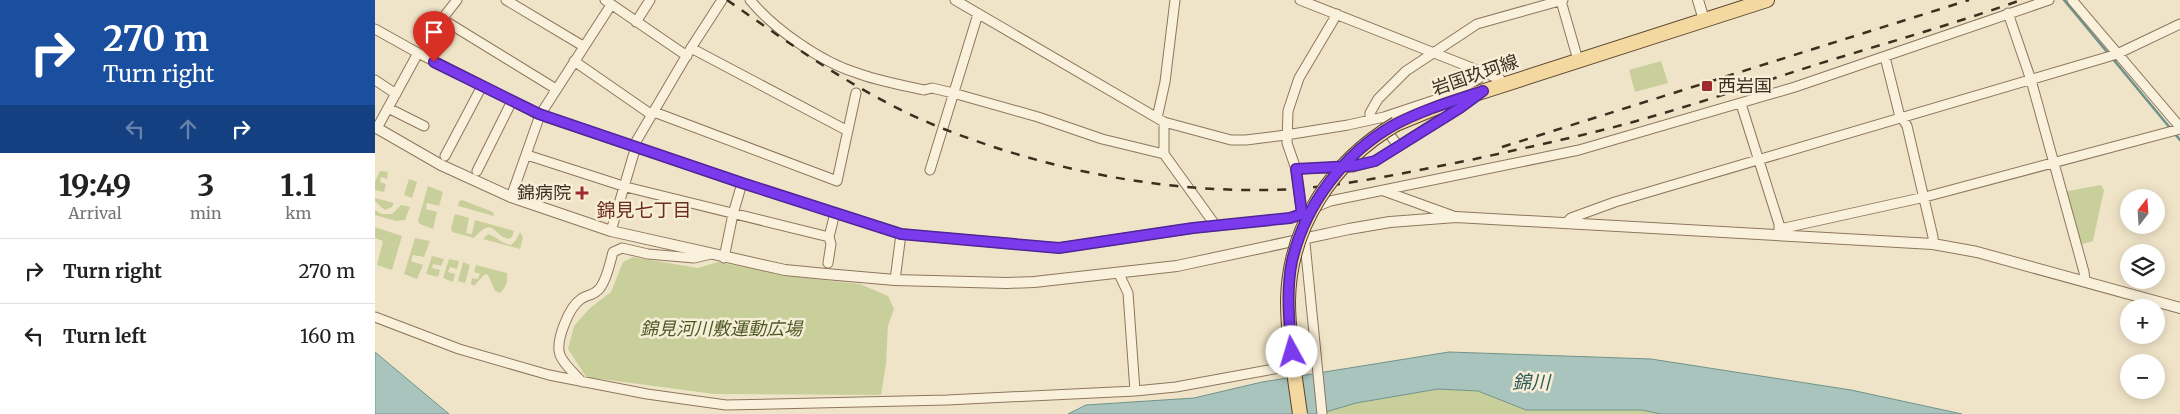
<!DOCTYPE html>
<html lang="en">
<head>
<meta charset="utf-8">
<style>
	:root { --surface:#fff; --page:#f6f6f6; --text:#222; --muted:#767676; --line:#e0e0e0 }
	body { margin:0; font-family:Merriweather,"Noto Sans JP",serif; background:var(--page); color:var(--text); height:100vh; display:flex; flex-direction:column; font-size:19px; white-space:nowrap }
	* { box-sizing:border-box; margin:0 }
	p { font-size:16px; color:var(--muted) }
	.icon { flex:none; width:28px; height:28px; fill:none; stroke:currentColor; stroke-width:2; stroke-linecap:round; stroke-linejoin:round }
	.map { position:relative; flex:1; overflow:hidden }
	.drawer { display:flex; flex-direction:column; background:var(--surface); width:375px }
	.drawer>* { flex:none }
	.top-card { background:#1a4fa0; color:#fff; overflow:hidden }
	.needle { width:32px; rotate:17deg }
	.controls { position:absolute; left:1745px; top:189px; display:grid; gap:10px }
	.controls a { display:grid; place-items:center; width:45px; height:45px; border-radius:50%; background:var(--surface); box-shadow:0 2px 12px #0003; font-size:25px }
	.pin { position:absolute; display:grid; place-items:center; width:42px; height:42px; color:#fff; margin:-51px -21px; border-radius:50% 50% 50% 0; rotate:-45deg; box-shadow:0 0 5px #0007 }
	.pin .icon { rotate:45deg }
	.me { position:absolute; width:55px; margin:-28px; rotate:354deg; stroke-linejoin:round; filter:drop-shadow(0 0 4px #0008) }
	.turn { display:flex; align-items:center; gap:18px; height:105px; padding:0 20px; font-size:22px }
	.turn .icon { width:65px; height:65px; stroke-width:2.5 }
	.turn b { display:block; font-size:35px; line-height:42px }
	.lanes { display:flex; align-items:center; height:48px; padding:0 20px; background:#0003; justify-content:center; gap:25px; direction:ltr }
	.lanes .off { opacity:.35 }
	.eta { display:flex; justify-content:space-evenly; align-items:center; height:85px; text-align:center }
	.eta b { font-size:30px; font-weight:700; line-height:35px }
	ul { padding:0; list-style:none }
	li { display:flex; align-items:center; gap:15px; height:65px; padding:0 20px; border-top:1px solid var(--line) }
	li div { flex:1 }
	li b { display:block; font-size:19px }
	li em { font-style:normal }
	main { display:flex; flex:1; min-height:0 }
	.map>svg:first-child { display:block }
	.green { fill:#c9cf9b }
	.water { fill:#a9c4bc; stroke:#6f938a }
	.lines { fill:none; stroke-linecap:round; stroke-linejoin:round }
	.stream { stroke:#6f938a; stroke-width:2.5 }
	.minor-casing { stroke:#8d765c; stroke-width:11 }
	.tertiary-casing { stroke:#8d765c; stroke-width:12 }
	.primary-casing { stroke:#5b4430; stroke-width:16 }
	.minor { stroke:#faf1dc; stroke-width:9 }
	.tertiary { stroke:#faf1dc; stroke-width:10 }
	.primary { stroke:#f3d9a0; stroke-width:14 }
	.rail { stroke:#3d2e20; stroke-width:2.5; stroke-dasharray:9 9; stroke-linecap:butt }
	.primary-bridge-casing { stroke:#5b4430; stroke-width:16; stroke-linecap:butt }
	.primary-bridge { stroke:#f3d9a0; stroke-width:14 }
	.route-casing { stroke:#51269a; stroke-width:12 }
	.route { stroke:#7c3aed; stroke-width:9 }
	.poi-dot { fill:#9e2a2b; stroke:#f7eed8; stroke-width:2 }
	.labels { text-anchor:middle; stroke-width:5; stroke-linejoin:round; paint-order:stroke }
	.street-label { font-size:18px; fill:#3d2e20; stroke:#f7eed8 }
	.poi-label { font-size:18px; fill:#3d2e20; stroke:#f7eed8; text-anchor:start }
	.park-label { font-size:18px; font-style:italic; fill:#4d5a26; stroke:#f7eed8 }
	.neighbourhood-label { font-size:19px; fill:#6b2e1e; stroke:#f7eed8 }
	.water-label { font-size:19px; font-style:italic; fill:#2f5d5a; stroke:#f7eed8 }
</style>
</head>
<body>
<main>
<section class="drawer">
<div class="top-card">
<div class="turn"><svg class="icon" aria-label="right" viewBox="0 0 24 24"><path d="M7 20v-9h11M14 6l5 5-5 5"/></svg><div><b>270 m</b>Turn right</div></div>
<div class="lanes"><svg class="icon off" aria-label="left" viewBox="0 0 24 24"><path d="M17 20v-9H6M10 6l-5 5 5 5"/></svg><svg class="icon off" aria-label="ahead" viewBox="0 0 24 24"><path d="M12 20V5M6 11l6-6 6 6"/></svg><svg class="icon" aria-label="right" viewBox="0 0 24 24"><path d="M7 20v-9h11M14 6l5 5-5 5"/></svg></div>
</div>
<div class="eta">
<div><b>19:49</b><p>Arrival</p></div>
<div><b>3</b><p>min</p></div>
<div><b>1.1</b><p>km</p></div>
</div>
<ul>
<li><svg class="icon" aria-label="right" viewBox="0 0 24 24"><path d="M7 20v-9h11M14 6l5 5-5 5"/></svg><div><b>Turn right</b></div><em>270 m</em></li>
<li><svg class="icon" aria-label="left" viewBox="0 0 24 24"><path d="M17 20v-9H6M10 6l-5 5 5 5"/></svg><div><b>Turn left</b></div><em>160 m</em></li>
</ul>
</section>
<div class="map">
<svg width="1805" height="414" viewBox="0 0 1805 414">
	<rect width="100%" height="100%" fill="#f0e4c8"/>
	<path class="green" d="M1286 61 1293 83 1260 92 1254 70Z
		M5 171 13 172 12 179 6 177 5 182 11 184 9 192 0 190V182Z
		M34 179 42 182 37 198 29 195Z
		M1726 185 1729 190 1718 241 1702 246 1687 192Z
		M53 186 68 192 64 206 52 203 51 209 62 212 58 229 45 224 43 221Z
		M0 198 19 203 17 207 11 210 7 208 0 201Z
		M87 200 118 212 119 216 83 206 84 201Z
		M26 205 35 207 30 220 21 221 0 215V210L6 214H17Z
		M80 214 94 218 91 233 97 234 100 220 139 231 137 237 133 239C116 234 119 216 99 238L77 232 76 228Z
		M0 227 27 236 17 270 2 265 8 241 0 238Z
		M145 232 148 237 145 249 108 239 113 234C123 237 123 242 136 245L141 240Z
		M40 238 55 241 49 257 38 255 36 261 48 265 42 279 29 274Z
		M57 256 69 259 66 266 58 264 57 268 65 270 63 277 51 274Z
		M258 257 323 268 343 262 413 276 485 284 513 296 519 309 513 326 511 364 506 395 339 394 211 377 193 349 199 326 215 308 236 292 248 262Z
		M74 259 84 261 82 269 75 267 73 272 80 274 78 282 68 278Z
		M88 262 95 265 90 283 83 281Z
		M101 265 132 273C133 281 131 288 125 293L120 291 113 275 110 274 99 286 96 284 97 278 103 279 105 274 99 272Z
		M1063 389 1103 391 1151 410H1267L1286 414H944L981 403Z"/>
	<path class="water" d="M0 352 74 414H0Z
		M1074 352 1276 359 1476 390 1587 414H1286L1267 410H1151L1103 391 1063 389 981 403 944 414H693L711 405 819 398 887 382Z"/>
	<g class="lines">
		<path class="stream" d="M1689 0 1805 140"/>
		<g class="minor-casing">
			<path id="minor" d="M82 0 67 19 181 89
				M131 0 208 46
				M230 0 312 56
				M375 0C399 29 446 62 482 73 503 81 527 85 549 90L557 88 578 93 663 117 727 139 789 154
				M580 0 789 122 856 140H871L911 135 973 125 1009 117 1063 99 1091 86 1111 74
				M925 0 1125 79 1129 84
				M1697 0 1805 127
				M1186 1 1203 60
				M1633 13 1656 80 1709 272 1710 281
				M261 22 275 0
				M0 29 43 53 165 115 367 183 526 234 684 248 819 228 915 218 955 201 1204 150 1420 87 1674 0
				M316 48 471 130
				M1510 57 1524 113 1532 126 1558 237V244
				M199 61 277 115
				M0 80 21 94
				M1366 104 1404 224V235
				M13 108 49 126
				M279 112 462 181 481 93
				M782 118 790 82 800 0
				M995 120V113L1003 99 1031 71 1102 24 1188 0
				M789 122V154L841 226
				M1011 125 1013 132 1023 146
				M2 128 43 53
				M259 145 316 48 347 0
				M152 155 251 187 454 237 460 213
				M70 156 107 86
				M921 169 978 167 1000 161 1100 97
				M555 170 603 14
				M102 171 137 101
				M1009 191 1081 217
				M136 197 165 115 236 5
				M927 217 921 169 912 143 913 111 924 78 962 14
				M1192 222 1196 218 1240 202 1729 58 1742 54 1805 24
				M1405 229 1550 197 1805 129
				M236 231 261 146
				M929 233 947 414
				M349 258 358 214 367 183
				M453 263 456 244 454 237
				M744 274 753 293 760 391
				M520 280 526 234
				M0 317 84 349 174 375 272 394 351 405 572 400 760 391 801 387 910 367
				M207 382C200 374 189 365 185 355 180 341 194 307 206 299 213 294 219 296 225 288 232 279 235 263 238 252L247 248 273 254 319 258 336 254"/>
		</g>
		<g class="tertiary-casing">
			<path id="tertiary" d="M1323 0 1329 20
				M0 127 66 165 136 197 236 231 410 270 451 274 520 280 632 283 659 282 802 266 974 229 1015 222 1081 217 1558 244 1602 252 1805 308"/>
		</g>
		<g class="primary-casing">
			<path id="primary" d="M1021 124 1072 103 1392 0"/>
		</g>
		<use href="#minor" class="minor"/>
		<use href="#tertiary" class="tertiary"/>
		<use href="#primary" class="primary"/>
		<path class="rail" d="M352 0C421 48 490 98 569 129 673 170 785 192 897 190 966 188 1032 172 1100 159 1149 148 1198 138 1247 125 1313 107 1378 85 1443 64 1511 43 1579 24 1646 0
			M1127 147 1594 0"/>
		<g class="primary-bridge-casing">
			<path id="primary-bridge" d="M925 414C920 377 913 338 913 301 914 226 958 161 1021 124"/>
		</g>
		<use href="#primary-bridge" class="primary-bridge"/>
	</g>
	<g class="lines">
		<g class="route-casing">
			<path id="route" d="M59 62 164 114 367 183 526 234 684 248 818 228 915 218 927 214 921 169 978 166 1000 161 1085 108 1108 91C1078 101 1047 110 1019 125 969 153 930 205 917 261 911 290 914 323 917 352"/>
		</g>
		<use href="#route" class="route"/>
	</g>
	<g class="poi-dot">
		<rect x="1326" y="80" width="12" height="12" rx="2.5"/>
		<path d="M204.5 185.5h5v5h5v5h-5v5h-5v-5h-5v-5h5z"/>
	</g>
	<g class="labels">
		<g class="street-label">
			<text transform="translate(1100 75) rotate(-19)" y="6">岩国玖珂線</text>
		</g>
		<g class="poi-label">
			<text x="1343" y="92">西岩国</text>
			<text x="196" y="199" text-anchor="end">錦病院</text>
		</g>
		<g class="park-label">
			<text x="346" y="335">錦見河川敷運動広場</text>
		</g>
		<g class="neighbourhood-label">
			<text x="269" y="217">錦見七丁目</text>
		</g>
		<g class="water-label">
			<text x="1156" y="389">錦川</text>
		</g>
	</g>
</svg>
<div class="controls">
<a><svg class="needle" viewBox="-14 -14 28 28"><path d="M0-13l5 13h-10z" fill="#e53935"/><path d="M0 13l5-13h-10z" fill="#767676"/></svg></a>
<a><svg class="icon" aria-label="layers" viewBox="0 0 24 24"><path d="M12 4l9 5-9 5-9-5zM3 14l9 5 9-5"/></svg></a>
<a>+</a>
<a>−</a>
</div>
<div class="pin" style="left:59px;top:62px;background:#d93025"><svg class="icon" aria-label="arrive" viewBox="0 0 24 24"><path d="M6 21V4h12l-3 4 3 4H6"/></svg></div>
<svg class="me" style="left:917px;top:352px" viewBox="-20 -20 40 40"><circle r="19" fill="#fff"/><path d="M0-13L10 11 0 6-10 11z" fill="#7c3aed"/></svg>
</div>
</main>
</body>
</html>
